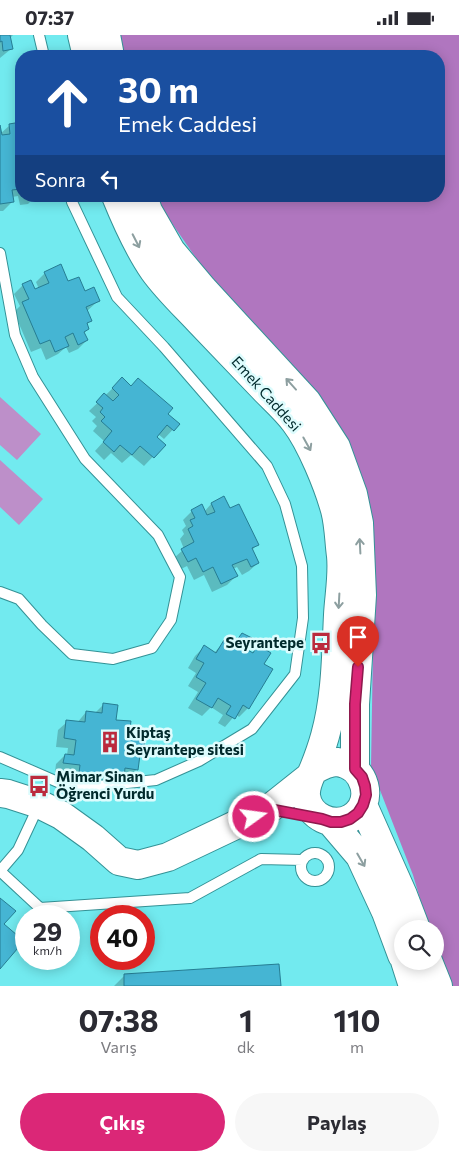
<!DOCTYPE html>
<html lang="tr">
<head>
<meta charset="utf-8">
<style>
	:root { --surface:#fff; --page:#f7f7f7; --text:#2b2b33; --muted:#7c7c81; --accent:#db2777 }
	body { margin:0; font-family:Commissioner,sans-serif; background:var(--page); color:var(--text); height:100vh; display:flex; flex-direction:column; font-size:19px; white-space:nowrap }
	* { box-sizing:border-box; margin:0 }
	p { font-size:16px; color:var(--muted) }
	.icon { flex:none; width:28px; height:28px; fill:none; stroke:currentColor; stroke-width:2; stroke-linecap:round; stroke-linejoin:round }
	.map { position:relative; height:951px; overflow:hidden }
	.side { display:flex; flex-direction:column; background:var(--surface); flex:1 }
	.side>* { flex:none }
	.top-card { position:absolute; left:15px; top:15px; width:430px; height:152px; border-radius:20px; box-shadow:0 2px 12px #0003; background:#1a4fa0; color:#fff; overflow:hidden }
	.fabs { position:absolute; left:394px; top:885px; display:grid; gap:10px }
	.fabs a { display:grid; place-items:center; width:50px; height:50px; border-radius:50%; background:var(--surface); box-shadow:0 2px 12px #0003; font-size:25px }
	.speed { position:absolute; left:15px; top:870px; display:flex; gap:10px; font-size:25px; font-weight:700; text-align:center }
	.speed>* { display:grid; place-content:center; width:65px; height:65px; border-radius:50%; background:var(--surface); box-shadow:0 2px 12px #0003; line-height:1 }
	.speed small { font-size:12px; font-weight:400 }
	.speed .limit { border:8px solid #d22; background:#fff; color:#111 }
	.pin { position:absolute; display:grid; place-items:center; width:42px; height:42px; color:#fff; margin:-51px -21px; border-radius:50% 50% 50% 0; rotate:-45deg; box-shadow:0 0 5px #0007 }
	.pin .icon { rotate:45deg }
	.me { position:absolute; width:55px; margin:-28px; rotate:76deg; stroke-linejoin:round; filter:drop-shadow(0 0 4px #0008) }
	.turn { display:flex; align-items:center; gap:18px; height:105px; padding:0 20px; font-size:22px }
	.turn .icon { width:65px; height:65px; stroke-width:2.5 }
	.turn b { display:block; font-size:35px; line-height:42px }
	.then { display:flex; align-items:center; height:48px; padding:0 20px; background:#0003; gap:10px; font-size:19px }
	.eta { display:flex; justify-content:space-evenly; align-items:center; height:85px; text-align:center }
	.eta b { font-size:30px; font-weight:700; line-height:35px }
	.button { display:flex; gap:10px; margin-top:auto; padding:10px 20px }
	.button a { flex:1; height:58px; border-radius:30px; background:var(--accent); color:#fff; font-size:20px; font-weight:700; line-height:58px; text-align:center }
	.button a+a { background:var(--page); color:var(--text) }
	.status { display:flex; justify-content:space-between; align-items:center; height:35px; padding:0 25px; background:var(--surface); direction:ltr }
	.status svg { height:14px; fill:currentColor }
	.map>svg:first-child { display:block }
	.green { fill:#bd8fc9 }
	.forest { fill:#b076bf }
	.shadow { fill:#0003 }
	.building { fill:#45b5d3; stroke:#267d93 }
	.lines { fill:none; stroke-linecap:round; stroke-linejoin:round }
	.lane-casing { stroke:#349296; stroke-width:12 }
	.secondary-casing { stroke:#349296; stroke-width:30 }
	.lane { stroke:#fff; stroke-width:10 }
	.secondary { stroke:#fff; stroke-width:28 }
	.oneway { stroke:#8d9fa0 }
	.route-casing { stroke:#8e194d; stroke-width:12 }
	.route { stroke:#db2777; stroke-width:9 }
	.labels { text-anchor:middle; stroke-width:5; stroke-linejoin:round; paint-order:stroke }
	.street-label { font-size:15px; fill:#012a2c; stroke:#ddfcfd }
	.poi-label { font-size:15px; font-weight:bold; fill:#012a2c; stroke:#ddfcfd; text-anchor:start }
</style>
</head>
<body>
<div class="status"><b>07:37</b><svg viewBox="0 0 49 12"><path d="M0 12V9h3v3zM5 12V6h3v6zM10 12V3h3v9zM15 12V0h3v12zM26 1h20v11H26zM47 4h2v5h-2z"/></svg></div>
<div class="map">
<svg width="459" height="951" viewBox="0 0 459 951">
	<rect width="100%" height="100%" fill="#72eaef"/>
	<path class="green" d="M0 362 41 399 17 425 0 410Z
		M0 425 43 464 19 490 0 472Z"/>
	<path class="forest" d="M120 0H459V951H447L435 913V894H429L413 840 371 732 373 613 376 555 369 496 205 236 153 161H439V21H124Z"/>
	<path class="shadow" d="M0 0H13L10 3 11 14 0 23Z
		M21 89V161H36L28 169 20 170 18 161 12 162V167L3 176H0V97V99L9 91Z
		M45 238 68 248 98 266 87 276 91 285 86 290 88 294 84 298 87 305 78 314 69 318 66 312 58 319 46 325 41 313 31 317 14 277 20 271 14 259 23 250 34 256 39 254 36 247Z
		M113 353 166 379 178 389 164 404 158 399 155 402 164 410 144 431 131 420 122 428 111 418 104 425 95 416 104 406 93 396 97 391 92 386 96 382 89 376Z
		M224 463 229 475 257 510 252 515 258 528 249 536 242 540 237 532 233 534 236 541 227 550 212 557 204 540 194 545 187 531 179 535 173 524 184 514 180 504 184 499 182 495 186 491 183 485 192 476 204 477 211 469Z
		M242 599 244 614 251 619 258 612 263 630 248 673 239 682 236 679 225 692 218 688 223 680 211 672 202 681 188 673 198 657 188 651 196 638 188 633 195 621 204 612 214 618 224 607 228 609 233 604 236 606Z
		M103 670 115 686 129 694 142 711 133 720 137 734 128 743 123 742 114 752 70 746 71 739 55 737 56 729 65 720H67L68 713 56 712 58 695 67 687 77 688 86 677 95 678Z
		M125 940 280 951H114Z"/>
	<path class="building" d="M0 0H10L13 14 3 16 2 6 0 7Z
		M21 87V154L12 155 14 167 0 169V90L2 100 10 99 9 89Z
		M61 229 68 246 79 242 85 256 94 252 100 266 86 272 92 286 87 288 89 294 84 297 88 305 78 310 73 298 65 302 69 311 55 317 50 305 40 309 22 267 29 264 22 249 31 245 35 254 49 248 44 237Z
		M122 342 131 351 138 343 173 373 168 379 180 389 174 396 167 390 157 402 166 410 154 423 140 411 132 420 120 410 114 417 103 407 112 396 101 386 105 382 100 377 103 373 96 367 104 358 113 366 119 360 112 353Z
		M224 461 230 473 239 469 259 510 252 513 259 528 251 532 247 524 232 530 238 541 221 549 213 532 203 537 196 523 188 527 181 514 194 507 188 494 193 491 190 485 195 483 191 475 202 469 207 480 215 477 211 468Z
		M242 598 252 603 246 614 253 618 258 610 271 618 264 629 273 634 249 674 243 670 235 684 226 679 231 671 218 663 212 673 196 664 206 648 196 642 204 628 196 624 204 610 216 618 224 605 229 609 233 603 237 605Z
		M103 668 118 670 116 685 131 686 130 693 137 694 136 699 145 700 144 711 132 710 131 719 140 720 138 735 125 733 124 743 79 738 80 730 63 728 65 719 74 720 76 705 64 703 66 685 85 687 86 676 102 678Z
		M0 863 16 876 4 889 24 906 0 934Z
		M279 929 281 951H124V939Z"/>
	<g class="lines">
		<g class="lane-casing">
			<path id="lane" d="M39 0 44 21
				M0 218 15 300 33 342 85 424 158 500 180 542 171 585 152 613 113 624 72 619 42 590 19 564 0 557
				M0 722 60 748 98 751 156 745 199 726 252 694 295 639 303 583 302 531 285 469 267 431 164 312 117 262 72 167 71 161
				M39 770 18 815 0 836 40 873 190 863 261 824 303 825
				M301 832a14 14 0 1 1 28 0a14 14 0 1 1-28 0Z"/>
		</g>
		<g class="secondary-casing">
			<path id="secondary" d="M82 0 87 21
				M106 0 110 21
				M116 161C127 188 138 213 154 236 167 254 184 270 199 286 222 310 244 333 266 356 276 366 287 376 295 387 311 408 328 450 335 475 339 490 339 506 341 521 343 540 339 561 338 580 336 620 336 662 325 701 322 712 318 723 314 733 310 743 305 750 306 761 309 782 333 793 351 783 376 768 366 730 337 727 329 727 321 731 314 735
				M143 161 148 176 171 216 203 254 307 367 336 412 353 459 359 488 362 560 355 669V734
				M0 758 8 759 39 769 61 780 93 803 119 826 138 830 168 822 269 774 308 743
				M363 770 403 860 416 894
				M331 787 360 821 386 877 402 920
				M405 926 413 951
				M428 926 438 951"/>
		</g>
		<use href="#lane" class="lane"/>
		<use href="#secondary" class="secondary"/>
	</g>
	<defs><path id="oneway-shaft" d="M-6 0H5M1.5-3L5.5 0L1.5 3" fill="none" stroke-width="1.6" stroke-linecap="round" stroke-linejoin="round" transform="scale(1.25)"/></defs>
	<g class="oneway">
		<use href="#oneway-shaft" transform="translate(136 206) rotate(63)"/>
		<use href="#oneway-shaft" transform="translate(291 349) rotate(-132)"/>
		<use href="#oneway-shaft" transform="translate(307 409) rotate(61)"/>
		<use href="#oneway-shaft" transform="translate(360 511) rotate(-93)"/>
		<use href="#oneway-shaft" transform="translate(339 566) rotate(93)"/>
		<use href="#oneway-shaft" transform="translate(361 825) rotate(60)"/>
	</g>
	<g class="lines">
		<g class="route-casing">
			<path id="route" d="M254 782 269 774 322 784 331 787H341L350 784 358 778 363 770 366 760 365 751 362 742 355 734V669L358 632"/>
		</g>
		<use href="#route" class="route"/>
	</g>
	<defs>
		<g id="bus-bare" transform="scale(1.725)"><path d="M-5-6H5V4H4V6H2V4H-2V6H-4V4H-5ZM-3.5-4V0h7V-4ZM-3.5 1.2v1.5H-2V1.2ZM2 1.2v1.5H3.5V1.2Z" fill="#bb2a3d" stroke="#ddfcfd" stroke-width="2.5" paint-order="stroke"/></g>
		<g id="building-bare" transform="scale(1.725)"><path d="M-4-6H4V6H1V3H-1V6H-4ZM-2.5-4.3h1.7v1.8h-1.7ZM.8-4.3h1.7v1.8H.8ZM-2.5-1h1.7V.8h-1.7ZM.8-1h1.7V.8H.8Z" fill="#bb2a3d" stroke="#ddfcfd" stroke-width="2.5" paint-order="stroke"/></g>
	</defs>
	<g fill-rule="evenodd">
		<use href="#bus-bare" x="321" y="608"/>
		<use href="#building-bare" x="110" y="707"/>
		<use href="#bus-bare" x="39" y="751"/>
	</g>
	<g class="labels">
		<g class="street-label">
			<text transform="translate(266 359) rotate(48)" y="5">Emek Caddesi</text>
		</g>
		<g class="poi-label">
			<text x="304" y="613" text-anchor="end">Seyrantepe</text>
			<text x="126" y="703">Kiptaş<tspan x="126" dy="17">Seyrantepe sitesi</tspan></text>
			<text x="56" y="747">Mimar Sinan<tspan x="56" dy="17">Öğrenci Yurdu</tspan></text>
		</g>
	</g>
</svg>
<div class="fabs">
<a><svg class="icon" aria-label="search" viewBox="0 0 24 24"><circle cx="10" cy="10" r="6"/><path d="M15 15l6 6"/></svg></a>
</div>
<div class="speed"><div>29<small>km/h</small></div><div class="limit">40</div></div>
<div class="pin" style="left:358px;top:632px;background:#d93025"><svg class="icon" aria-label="arrive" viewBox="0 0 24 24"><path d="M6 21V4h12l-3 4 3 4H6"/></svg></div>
<svg class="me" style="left:254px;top:782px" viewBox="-20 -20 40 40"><circle r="17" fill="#db2777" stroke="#fff" stroke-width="3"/><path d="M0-11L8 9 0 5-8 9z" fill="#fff"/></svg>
<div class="top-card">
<div class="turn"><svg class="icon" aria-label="ahead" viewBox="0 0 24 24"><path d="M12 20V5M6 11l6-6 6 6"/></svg><div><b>30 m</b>Emek Caddesi</div></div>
<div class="then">Sonra<svg class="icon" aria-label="left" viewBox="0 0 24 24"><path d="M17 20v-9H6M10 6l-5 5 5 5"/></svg></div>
</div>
</div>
<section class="side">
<div class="eta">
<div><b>07:38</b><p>Varış</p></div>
<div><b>1</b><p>dk</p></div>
<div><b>110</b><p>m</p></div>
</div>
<div class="button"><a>Çıkış</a><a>Paylaş</a></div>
</section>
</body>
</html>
